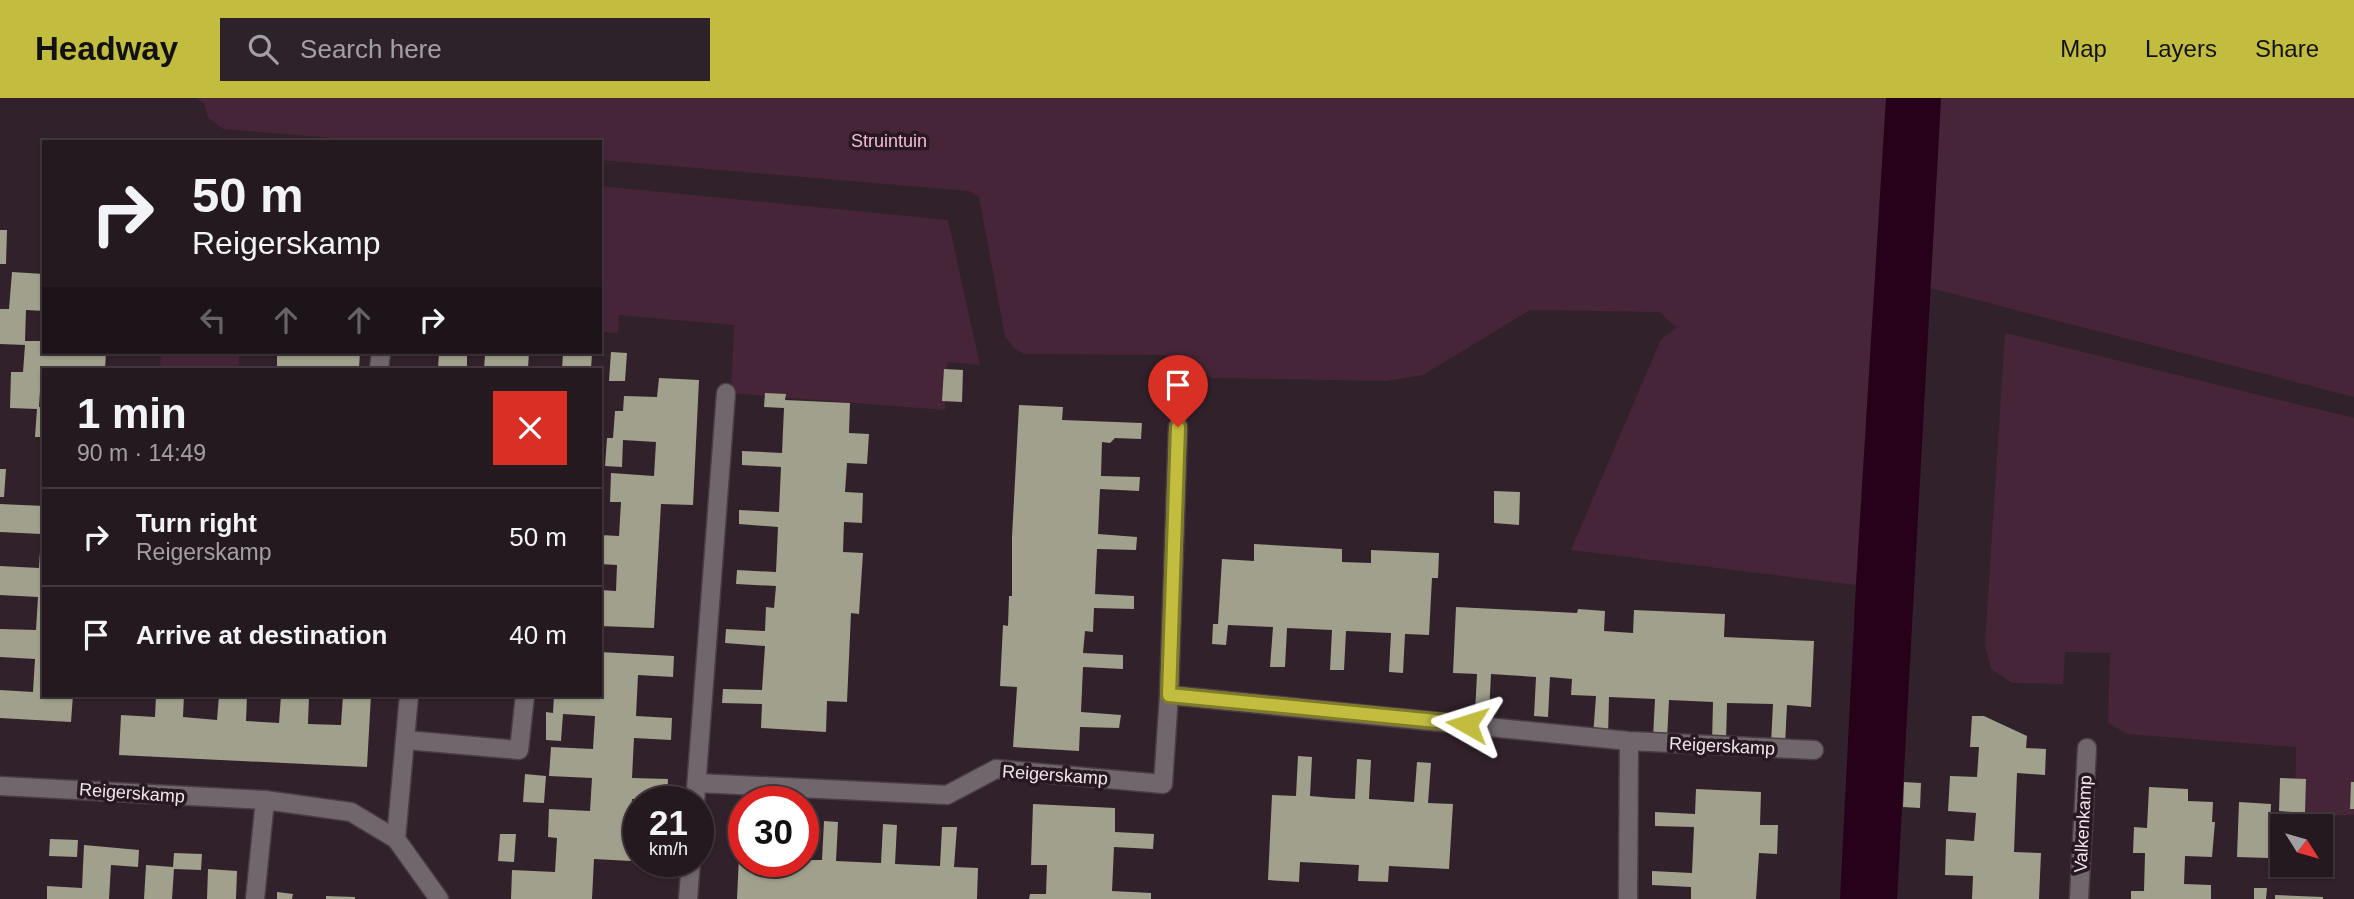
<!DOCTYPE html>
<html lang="en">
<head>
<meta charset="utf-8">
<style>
	:root { --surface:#251920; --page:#2d2229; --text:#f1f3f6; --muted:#a3a0a5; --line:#42383e; --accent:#c2bd3f }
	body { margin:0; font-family:Arial,sans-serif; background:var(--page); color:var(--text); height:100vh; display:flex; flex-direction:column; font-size:26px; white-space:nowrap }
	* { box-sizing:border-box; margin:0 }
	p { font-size:23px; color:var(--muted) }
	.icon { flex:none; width:38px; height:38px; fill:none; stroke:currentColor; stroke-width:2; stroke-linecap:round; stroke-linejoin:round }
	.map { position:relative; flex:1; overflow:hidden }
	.drawer { position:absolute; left:42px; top:270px; width:560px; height:329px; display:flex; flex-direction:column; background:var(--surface); border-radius:0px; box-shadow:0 2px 5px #0004,0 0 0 2px var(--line) }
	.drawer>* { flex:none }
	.guide { position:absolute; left:42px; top:42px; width:560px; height:214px; border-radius:0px; box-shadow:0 2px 5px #0004,0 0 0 2px var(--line); background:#251920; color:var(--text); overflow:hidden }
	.needle { width:46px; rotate:127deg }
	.tools { position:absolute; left:2270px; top:716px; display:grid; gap:14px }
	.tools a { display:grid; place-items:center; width:63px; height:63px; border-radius:0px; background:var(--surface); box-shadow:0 2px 5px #0004,0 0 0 2px var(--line); font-size:35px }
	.speed { position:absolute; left:623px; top:688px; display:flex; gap:14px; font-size:35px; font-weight:700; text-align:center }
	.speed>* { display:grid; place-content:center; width:91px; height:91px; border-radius:50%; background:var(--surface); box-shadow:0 2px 5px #0004,0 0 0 2px var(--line); line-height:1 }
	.speed small { font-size:18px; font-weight:400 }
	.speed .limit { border:10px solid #d22; background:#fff; color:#111 }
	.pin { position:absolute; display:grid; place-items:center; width:60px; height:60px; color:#fff; margin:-72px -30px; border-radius:50% 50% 50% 0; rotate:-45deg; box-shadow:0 0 7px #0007 }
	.pin .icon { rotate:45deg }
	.me { position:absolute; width:77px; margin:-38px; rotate:276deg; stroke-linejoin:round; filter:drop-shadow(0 0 5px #0008) }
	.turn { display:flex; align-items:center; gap:24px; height:147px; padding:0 35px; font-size:32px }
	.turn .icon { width:91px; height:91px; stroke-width:2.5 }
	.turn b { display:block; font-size:49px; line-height:60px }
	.lanes { display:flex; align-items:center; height:66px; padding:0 35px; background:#0003; justify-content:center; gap:35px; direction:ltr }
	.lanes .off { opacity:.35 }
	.round { display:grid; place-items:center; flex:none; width:74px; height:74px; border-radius:0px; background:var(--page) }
	.headline { display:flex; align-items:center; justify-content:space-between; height:119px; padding:0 35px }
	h1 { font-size:42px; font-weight:600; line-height:52px }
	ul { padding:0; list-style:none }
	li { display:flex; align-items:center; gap:21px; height:98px; padding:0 35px; border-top:2px solid var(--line) }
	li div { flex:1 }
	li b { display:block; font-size:26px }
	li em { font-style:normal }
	header { display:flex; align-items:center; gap:42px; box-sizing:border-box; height:98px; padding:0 35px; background:var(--accent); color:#111 }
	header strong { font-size:33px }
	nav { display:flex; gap:38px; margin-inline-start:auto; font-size:24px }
	.search { width:490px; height:63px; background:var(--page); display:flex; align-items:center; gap:18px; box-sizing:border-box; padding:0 24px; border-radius:0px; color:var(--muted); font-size:26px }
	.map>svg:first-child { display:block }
	.green { fill:#472539 }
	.water { fill:#27001a }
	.building { fill:#a0a08c }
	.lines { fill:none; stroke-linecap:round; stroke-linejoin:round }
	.minor-casing { stroke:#4c3c45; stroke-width:21 }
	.minor { stroke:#70676c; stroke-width:18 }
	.route-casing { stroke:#7e7b29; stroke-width:18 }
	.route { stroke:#c2bd3f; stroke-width:12 }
	.labels { text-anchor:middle; stroke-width:7; stroke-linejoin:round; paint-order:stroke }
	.park-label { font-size:18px; fill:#f5bddc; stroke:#271821 }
	.street-label { font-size:18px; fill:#f0e5eb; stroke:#271821 }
</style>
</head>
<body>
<header>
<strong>Headway</strong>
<div class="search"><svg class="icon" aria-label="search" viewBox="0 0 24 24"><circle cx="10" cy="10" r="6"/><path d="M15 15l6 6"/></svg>Search here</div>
<nav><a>Map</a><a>Layers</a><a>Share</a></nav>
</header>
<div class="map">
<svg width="2354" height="801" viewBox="0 0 2354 801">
	<rect width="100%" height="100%" fill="#31212a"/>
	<path class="green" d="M196 0H1886L1856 487 1571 452 1661 241 1677 230 1659 214 1530 212 1423 277 1386 283 1212 280 1188 261 1161 257 1024 256 1013 249 1005 238 979 99 969 93 600 62V44H382L223 31 208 20 204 5Z
		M1941 0H2354V299L1930 190Z
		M600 88 948 122 980 267 947 264 945 312 753 297 731 295 734 227 619 217 618 235 600 234Z
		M2005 235 2354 320V717H2295L2296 649 2126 636 2108 624 2110 555 2065 554 2063 586 2012 585 1991 571 1985 546Z
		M161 254H240L238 271H160Z"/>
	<path class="water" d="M1886 0H1941L1897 801H1840L1856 487Z"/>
	<path class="building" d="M0 132H7L6 166H0Z
		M12 174 44 176V213L26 212 25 243H44V254H106L105 271H44V276H41L39 309H44V339H35L37 311 10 310 11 274H23L25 247 0 246V211H9Z
		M277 254H360L359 271H277Z
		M439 254H467V271H438Z
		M501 254H529L528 271H484L485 257 501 258Z
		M611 254 627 255 625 283H609Z
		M563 255 592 256 591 271H562Z
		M944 271 963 272 962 304 942 303Z
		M659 280 699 282 693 407 661 406 654 530 600 528V492L616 493 617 467 600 466V437L619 438 621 404H610L611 375 654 378 656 344 623 342 622 369 605 368 607 340H613L615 313H623L624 298 657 299Z
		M765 295 786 296 785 302 850 305 849 335 869 336 867 366 847 365 845 394 863 395 862 425 844 424 843 454 863 455 859 516 851 515 847 604 827 603 826 634 761 630 762 606 722 605 723 591 762 592 765 548 725 545 726 531 765 533 766 509 774 510 776 488 736 486 737 472 776 474 778 429 739 426V412L779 414 781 369 742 367V353L782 355 784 310 764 309Z
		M1019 307 1063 309 1062 322 1142 325 1141 341 1115 340 1110 345 1102 344 1101 378 1140 379 1139 393 1100 391 1098 436 1137 439 1136 452 1097 451 1095 496 1134 498V511L1094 510 1093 534 1085 533 1083 555 1123 557V571L1083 569 1081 614 1121 617 1119 630 1080 629 1079 653 1013 649 1017 589 1000 588 1003 527 1008 528 1009 498H1012V439Z
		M0 371H6L4 399H0Z
		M1494 393 1520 394 1519 427 1494 425Z
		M0 406 44 408V597H73L71 624 0 620V592L33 594 35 561 0 559V531L36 532 38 499 0 497V468L39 470 41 436 0 434Z
		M1254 446 1342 451V464L1371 465V452L1439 455 1438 480H1432L1429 537 1405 536 1403 575 1389 574 1391 535 1346 533 1344 572H1330L1332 532 1287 530 1285 569H1270L1273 529 1228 527 1226 547 1212 546 1213 526H1218L1222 461 1254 463Z
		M1456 509 1577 515 1578 511 1605 513 1604 533 1633 535 1634 512 1725 516 1724 539 1814 543 1811 609 1787 607 1785 647 1771 646 1773 606 1727 605 1726 644H1712L1713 604 1669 602 1667 641 1653 640 1655 601 1609 599 1608 638H1593L1596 598 1571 597 1572 581 1550 579 1548 619 1534 618 1536 579 1491 576 1489 616 1475 615 1477 576 1453 575Z
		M600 554 674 558 673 579 638 577 636 618 672 620 671 642 634 640 632 680 668 681 667 703 632 701 629 741H632L631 763 594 761 592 801H511L512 772 555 774 557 740 548 739 549 711 590 713 592 680 549 678 551 649 593 651 595 618 563 616 561 643 546 642V614L553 615 554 597H600Z
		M156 597H184L183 619 217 622 219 597H247L246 623 279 625 281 597H309L308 626 341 627 343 597H371L367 669 119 657 121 617 155 619Z
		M1972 618H1984L2027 638 2026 650 2046 651 2045 677 2017 675 2014 754 2041 755 2039 801H1972L1973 778 1945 777 1946 741 1974 743 1976 715 1948 713 1950 678 1977 679 1979 649H1970Z
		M1298 658 1312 659 1310 698 1334 700 1355 701 1357 661 1371 662 1369 701 1414 704 1417 664 1431 665 1428 705 1453 706 1449 771 1389 768 1388 784 1358 783 1359 767 1300 764 1299 784 1268 782 1272 697 1296 698Z
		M525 676 546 678 544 705 523 704Z
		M2280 680 2306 681 2305 715 2279 713Z
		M1904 684 1921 685 1920 710 1903 709Z
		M2351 684H2354V711H2350Z
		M2149 689 2188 691V703L2213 704 2212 724H2215L2212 759 2185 758 2184 786 2211 787V801H2131V793H2144L2145 755H2133L2134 729 2147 730Z
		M1696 691 1761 694 1760 727H1778L1777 756 1759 755 1756 801H1691V789L1652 787V773L1692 775 1694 729 1655 728V714L1695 716Z
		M2239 704 2271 706 2268 760 2237 759Z
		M1033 706 1115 710V734L1154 736 1153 751 1114 749 1112 793 1151 795V801H1029L1030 796H1046L1047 767H1031Z
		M824 723 838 724 836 763 858 764 881 765 883 726 897 727 895 766 940 768 942 729H957L954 769 978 770 977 801H737L739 758H744V763L822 762Z
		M500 736H516L514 764 498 763Z
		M50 741 78 742 77 759 49 758Z
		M84 747 139 752 138 769 111 767 109 801H47V788L82 790Z
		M174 755 202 756 201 772 174 771 172 801H144L146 767 173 769Z
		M208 771 237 773 236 801H207Z
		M2254 790H2267L2266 801H2254Z
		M277 794 293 796 292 801H277Z
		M2275 797 2323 799V801H2275Z
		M326 798 355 799V801H326Z"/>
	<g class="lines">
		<g class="minor-casing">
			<path id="minor" d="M379 271 381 254
				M1169 597 1629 643 1814 652
				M406 642 519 652 525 597
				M697 685 947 697 996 671 1163 686 1169 597 1178 329
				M0 688 265 702 351 714 396 741 439 801
				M695 704 726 295
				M396 741 409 597
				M255 801 265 702
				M688 801 691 763
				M1628 801 1629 643
				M2079 801 2087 650"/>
		</g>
		<use href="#minor" class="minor"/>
	</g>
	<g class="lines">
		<g class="route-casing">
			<path id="route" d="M1178 329 1169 597 1467 626"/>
		</g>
		<use href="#route" class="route"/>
	</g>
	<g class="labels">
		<g class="park-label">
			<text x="889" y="49">Struintuin</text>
		</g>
		<g class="street-label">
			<text transform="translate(1722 648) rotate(3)" y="6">Reigerskamp</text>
			<text transform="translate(1055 677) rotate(4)" y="6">Reigerskamp</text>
			<text transform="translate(132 695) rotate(4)" y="6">Reigerskamp</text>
			<text transform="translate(2083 726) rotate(-87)" y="6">Valkenkamp</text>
		</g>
	</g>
</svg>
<div class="tools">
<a><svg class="needle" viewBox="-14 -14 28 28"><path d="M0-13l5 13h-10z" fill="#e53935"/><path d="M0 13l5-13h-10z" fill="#a3a0a5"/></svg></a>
</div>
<div class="speed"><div>21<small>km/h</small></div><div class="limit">30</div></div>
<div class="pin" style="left:1178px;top:329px;background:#d93025"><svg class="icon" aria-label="arrive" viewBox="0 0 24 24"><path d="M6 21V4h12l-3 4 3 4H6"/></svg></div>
<svg class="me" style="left:1467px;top:626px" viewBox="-20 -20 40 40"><path d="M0-17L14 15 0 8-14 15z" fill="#c2bd3f" stroke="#fff" stroke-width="4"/></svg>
<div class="guide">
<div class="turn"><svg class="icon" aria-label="right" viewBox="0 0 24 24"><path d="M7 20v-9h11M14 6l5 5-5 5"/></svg><div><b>50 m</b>Reigerskamp</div></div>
<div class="lanes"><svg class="icon off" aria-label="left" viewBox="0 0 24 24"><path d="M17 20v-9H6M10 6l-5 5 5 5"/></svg><svg class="icon off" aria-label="ahead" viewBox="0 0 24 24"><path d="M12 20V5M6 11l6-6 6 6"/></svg><svg class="icon off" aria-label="ahead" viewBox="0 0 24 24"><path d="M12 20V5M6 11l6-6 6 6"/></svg><svg class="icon" aria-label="right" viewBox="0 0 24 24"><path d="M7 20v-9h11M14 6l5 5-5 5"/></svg></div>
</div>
<section class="drawer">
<div class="headline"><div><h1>1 min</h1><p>90 m · 14:49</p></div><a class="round" style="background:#d93025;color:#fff"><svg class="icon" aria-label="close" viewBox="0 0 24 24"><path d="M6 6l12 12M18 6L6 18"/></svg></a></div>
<ul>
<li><svg class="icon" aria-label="right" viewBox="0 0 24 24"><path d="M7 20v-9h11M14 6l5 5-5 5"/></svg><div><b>Turn right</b><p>Reigerskamp</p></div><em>50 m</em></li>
<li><svg class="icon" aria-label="arrive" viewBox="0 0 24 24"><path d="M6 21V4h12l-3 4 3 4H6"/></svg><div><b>Arrive at destination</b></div><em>40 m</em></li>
</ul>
</section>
</div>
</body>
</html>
